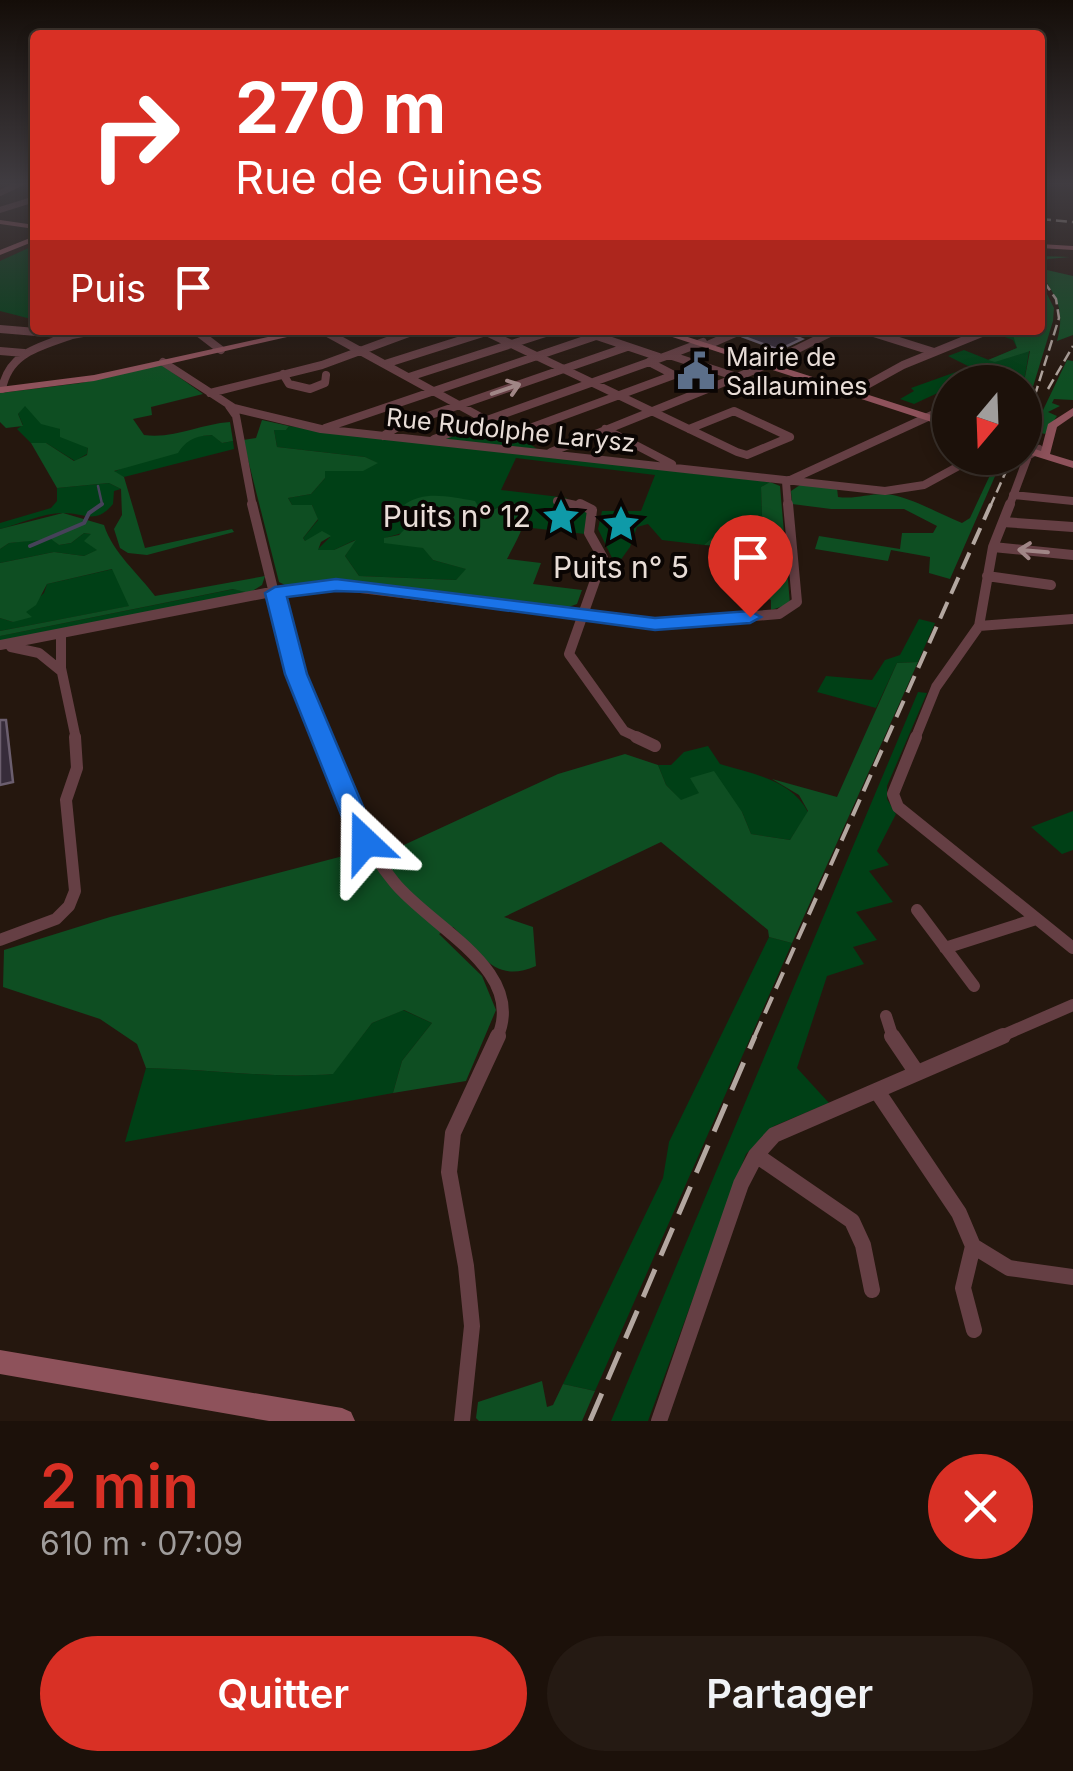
<!DOCTYPE html>
<html lang="fr">
<head>
<meta charset="utf-8">
<style>
	:root { --surface:#1c110a; --page:#251a13; --text:#f1f3f6; --muted:#a09d9c; --line:#3a312b; --accent:#d93025 }
	body { margin:0; font-family:Inter,sans-serif; background:var(--page); color:var(--text); height:100vh; display:flex; flex-direction:column; font-size:38px; white-space:nowrap }
	* { box-sizing:border-box; margin:0 }
	p { font-size:32px; color:var(--muted) }
	.icon { flex:none; width:55px; height:55px; fill:none; stroke:currentColor; stroke-width:2; stroke-linecap:round; stroke-linejoin:round }
	.map { position:relative; height:1421px; overflow:hidden }
	.panel { display:flex; flex-direction:column; background:var(--surface); flex:1 }
	.panel>* { flex:none }
	.top-card { position:absolute; left:30px; top:30px; width:1015px; height:305px; border-radius:10px; box-shadow:0 5px 15px #0003,0 0 0 2px var(--line); background:#d93025; color:#fff; overflow:hidden }
	.needle { width:65px; rotate:199deg }
	.tools { position:absolute; left:932px; top:365px; display:grid; gap:20px }
	.tools a { display:grid; place-items:center; width:110px; height:110px; border-radius:50%; background:var(--surface); box-shadow:0 5px 15px #0003,0 0 0 2px var(--line); font-size:50px }
	.pin { position:absolute; display:grid; place-items:center; width:85px; height:85px; color:#fff; margin:-102px -42px; border-radius:50% 50% 50% 0; rotate:-45deg; box-shadow:0 0 10px #0007 }
	.pin .icon { rotate:45deg }
	.me { position:absolute; width:110px; margin:-55px; rotate:337deg; stroke-linejoin:round; filter:drop-shadow(0 0 8px #0008) }
	.turn { display:flex; align-items:center; gap:35px; height:210px; padding:0 40px; font-size:45px }
	.turn .icon { width:130px; height:130px; stroke-width:2.5 }
	.turn b { display:block; font-size:70px; line-height:85px }
	.then { display:flex; align-items:center; height:95px; padding:0 40px; background:#0003; gap:20px; font-size:38px }
	.round { display:grid; place-items:center; flex:none; width:105px; height:105px; border-radius:52px; background:var(--page) }
	.summary { display:flex; align-items:center; justify-content:space-between; height:170px; padding:0 40px }
	h1 { font-size:60px; font-weight:600; line-height:75px; color:var(--accent) }
	.cta { display:flex; gap:20px; margin-top:auto; padding:20px 40px }
	.cta a { flex:1; height:115px; border-radius:60px; background:var(--accent); color:#fff; font-size:40px; font-weight:600; line-height:115px; text-align:center }
	.cta a+a { background:var(--page); color:var(--text) }
	.map>svg:first-child { display:block }
	.green { fill:#004016 }
	.forest { fill:#0e4e22 }
	.lines { fill:none; stroke-linecap:round; stroke-linejoin:round }
	.stream-far1 { stroke:#46425a; stroke-width:2.5 }
	.stream { stroke:#46425a; stroke-width:4 }
	.building { fill:#372c3a; stroke:#6b5e6e; stroke-width:2.5 }
	.street-far4 { stroke:#653f44; stroke-width:6 }
	.street-far3 { stroke:#653f44; stroke-width:8 }
	.street-far2 { stroke:#653f44; stroke-width:10 }
	.street-far1 { stroke:#653f44; stroke-width:12 }
	.street { stroke:#653f44; stroke-width:16 }
	.secondary { fill:#8e525b; fill-rule:evenodd }
	.rail-far2 { stroke:#b3a7a0; stroke-width:2.5; stroke-dasharray:11 5; stroke-linecap:butt }
	.rail-far1 { stroke:#b3a7a0; stroke-width:4; stroke-dasharray:18 9; stroke-linecap:butt }
	.rail { stroke:#b3a7a0; stroke-width:5; stroke-dasharray:30 15; stroke-linecap:butt }
	.oneway { stroke:#a08686 }
	.route { fill:#1a73e8; stroke:#114b97; stroke-width:2.5 }
	.labels { text-anchor:middle; stroke-width:8; stroke-linejoin:round; paint-order:stroke }
	.far-poi-label { font-size:25px; fill:#e8ddd7; stroke:#0a0503; text-anchor:start }
	.far-street-label { font-size:25px; fill:#e8ddd7; stroke:#0a0503 }
	.poi-label { font-size:30px; fill:#e8ddd7; stroke:#0a0503; text-anchor:end }
</style>
</head>
<body>
<div class="map">
<svg width="1073" height="1421" viewBox="0 0 1073 1421">
	<rect width="100%" height="100%" fill="#25170e"/>
	<path class="green" d="M35 245V320L0 311V261Z
		M993 330H1025L1032 334 1024 382H950V392L942 391 914 404 900 399 914 391 911 388 970 367 948 356 964 350 989 360 1017 348 1013 340 991 332Z
		M24 405 88 448 87 454 75 461 46 443H31L17 429 23 425 18 414Z
		M497 419 518 431 515 433 537 449 442 439Z
		M289 426 330 432 770 482 761 487 762 516 734 520 738 536 749 540 751 546 730 547 713 538 704 545 662 540 648 524 637 527 630 547 612 572 613 560 598 529 602 511H641L655 475 516 458 501 490 568 498 565 499 589 512 585 534 523 527 524 504 509 502 482 515 474 501 420 509 427 515 426 526 385 538 424 548 433 560 467 569 456 580 359 576 345 556 355 540 334 550H317L330 537 305 541 303 538 318 520 312 505H292L288 498 311 494 325 478V471L377 463 365 457 277 447 274 430H286Z
		M213 435 222 443 233 441 234 449 124 477 113 472 198 436Z
		M109 483 121 489 114 491 113 504C96 525 85 513 63 513 43 513 19 524 0 529V523L51 508 57 501V488Z
		M84 533 92 534 98 550 84 556 54 552 0 563V549L9 543 51 538 59 545 71 543Z
		M113 569 130 606 0 631V618L13 622 44 593 47 584Z
		M234 589 249 593 0 642V636Z
		M919 619 935 623 918 662 897 663 876 708 817 692 826 676 872 680 885 660 900 655Z
		M918 692 927 693 887 786V799L896 814 877 851 889 865 869 871 893 902 856 912 877 940 853 947 864 964 827 976 797 1068 829 1103 774 1126 746 1154 648 1421H611Z
		M708 746 720 764C753 774 791 780 808 812L790 840 751 834 742 812 691 778 700 793 681 801 666 785 658 765H671L684 752Z
		M1073 811V850L1062 854 1031 827Z
		M769 937 792 943 595 1391 563 1384 663 1178 669 1142Z
		M403 1010 432 1023 402 1061 393 1093 125 1142 146 1068C208 1069 271 1079 332 1074L372 1023Z"/>
	<path class="forest" d="M1040 256 1070 257 1048 259 1041 264 1047 270 1073 276V335L1057 341C1070 292 1040 292 1040 256Z
		M1040 280 1054 308 1053 321 1025 413 1024 382 1030 351 995 362 988 360 1017 348 1013 335 1003 330H1040Z
		M1067 360 1073 361V400L1054 399 1052 403 1060 406 1048 412 1057 416 1045 434 1033 431Z
		M162 365 203 394 151 407 152 415 133 419 144 435C175 439 200 424 230 422L233 441 222 443 212 435C196 436 187 439 178 453L114 471 124 477 145 548 232 529 234 532 147 555 128 553 120 548 114 529 122 515 121 489 109 483 57 488 31 443H46L74 461 87 455 88 448 60 437V429L41 424 25 406 18 414 23 426 6 428 0 422V393L81 383Z
		M262 420 289 426 286 430H274L277 447 365 457 378 463 363 471H325V478L311 494 288 498 292 505H312L318 519 303 538 305 541 322 531 331 536 321 542 318 550H334L356 540 345 556 359 576 456 580 466 569 433 560 423 548 384 543V538L399 535 406 528 426 526 427 515 420 509 404 505C425 490 449 497 475 501L483 515 509 502 525 504C528 524 516 541 507 559L541 563 533 584 582 590 577 604 563 609 352 582 285 585 279 582 243 440 256 438Z
		M998 458H1003L950 579 929 573 930 557 891 550 888 561 815 549 819 536 900 549 902 533H933L937 526 904 509H831L792 504 791 491 800 485 837 488 838 497C858 500 874 491 893 495 916 500 940 514 962 523L970 518Z
		M770 482 780 486 790 604 771 610V600L753 592 748 562 717 546 704 545 712 538 730 547 751 546 749 540 729 529 727 523 762 516 761 487Z
		M63 513 104 525C113 553 138 573 155 596L265 576 262 585 249 593 233 589 0 636V631L129 606 112 569 47 584 36 605 26 612 32 617 13 622 0 618V563L54 552 84 556 97 550 84 541 91 534 84 533 71 543 59 545 51 539 9 543 0 549V529Z
		M918 662 792 943 769 937 768 930 661 842 504 917 533 927 536 966C495 984 483 955 453 927L439 934 482 976 496 1010 466 1081 393 1093 402 1061 432 1023 404 1010 372 1023 333 1074C271 1079 208 1069 146 1068L137 1044 100 1019 3 987 4 950 110 917 347 855 380 856 558 774 625 754 658 765 666 785 681 800 699 793 690 778 714 771 742 812 751 834 790 840 808 811 799 795 772 779 837 797 897 663Z
		M542 1381 547 1407 553 1405 563 1384 595 1391 582 1421H479L476 1418 478 1402Z"/>
	<g class="lines">
		<path class="stream-far1" d="M98 486 102 504 98 507"/>
		<path class="stream" d="M30 546 84 523 89 513 102 504"/>
	</g>
	<path class="building" d="M757 330H800L790 334 802 339 779 350 744 337Z
		M0 720H6L13 782 0 785Z"/>
	<g class="lines">
		<path class="street-far4" d="M0 193 21 183
			M0 210 35 199"/>
		<path class="street-far3" d="M0 329 72 335 99 330
			M195 330 221 350
			M322 330 486 420
			M482 330 737 452 747 455 790 437
			M579 330 659 357
			M864 330 934 352
			M703 342 669 355 737 377
			M710 344 742 330
			M0 351 24 353
			M163 362 234 408 321 429 885 491 924 485 968 461
			M385 364 486 332
			M283 374 289 384 310 389 325 383 326 375
			M409 377 555 330
			M2 389C9 352 40 347 72 335
			M856 391 903 365 989 330
			M210 393 322 365 417 330
			M229 406 236 416 253 507
			M325 428 596 336
			M605 429 672 464
			M689 429 734 411 790 437
			M519 432 674 375 649 362
			M383 436 399 426 627 347
			M434 439 669 355
			M551 452 757 369 836 330
			M786 482 932 415
			M786 482 788 507
			M1013 495 1073 501
			M557 501 585 507
			M1009 507 1028 456 1039 449"/>
		<path class="street-far2" d="M252 504 287 646 324 739
			M580 504 592 510 589 533 603 558 569 654 624 731 641 739
			M1003 522 1073 527
			M993 547 1073 555
			M987 576 1051 585
			M979 626 1073 619
			M61 634V668L76 739
			M0 645 266 593 336 585 655 624 779 614 797 602 788 504
			M11 647 39 653 60 670
			M915 739 936 687 979 626 993 547 1010 504"/>
		<path class="street-far1" d="M323 737C343 787 359 840 394 882 430 927 528 970 497 1038
			M636 737 655 746
			M916 737 893 794 898 807 1073 948
			M917 910 974 986
			M0 940 56 919 69 906 75 891 66 800 77 768 75 737
			M945 948 1036 919
			M886 1016 893 1038
			M997 1038 1073 1005"/>
		<path class="street" d="M892 1036 917 1073
			M877 1091 959 1213 973 1246 963 1288 974 1330
			M756 1155 852 1221 863 1245 872 1290
			M973 1246 1009 1268 1073 1277
			M462 1421 472 1326 466 1266 449 1172 453 1133 498 1036
			M659 1421 741 1184 756 1155 774 1135 1003 1036"/>
		<path class="secondary" d="M0 220 35 225V229L0 224Z
			M35 236V241L0 255V250Z
			M1040 244 1073 246V250L1040 248Z
			M300 330H318L94 381 0 393V387L94 375Z
			M651 330H666L950 421V428Z
			M1073 408V416L1057 427 1050 454 1073 461V468L1025 453V446L1041 451 1048 424Z
			M0 1350 342 1408 351 1412 355 1421H269L0 1374Z"/>
		<path class="rail-far2" d="M1040 219 1073 222
			M1048 389 1073 346
			M1025 427 1059 318 1056 299 1040 276
			M990 507 1012 458"/>
		<path class="rail-far1" d="M754 1038 991 504"/>
		<path class="rail" d="M590 1421 755 1036"/>
	</g>
	<defs><path id="oneway-shaft" d="M-6 0H5M1.5-3L5.5 0L1.5 3" fill="none" stroke-width="1.6" stroke-linecap="round" stroke-linejoin="round" transform="scale(2.5)"/></defs>
	<g class="oneway">
		<use href="#oneway-shaft" transform="translate(506 389) rotate(-19)"/>
		<use href="#oneway-shaft" transform="translate(1033 551) rotate(-175)"/>
	</g>
	<linearGradient id="sky" x2="0" y2="1"><stop stop-color="#140d08"/><stop offset="0.48" stop-color="#403c41"/><stop offset="1" stop-color="#403c41" stop-opacity="0"/></linearGradient>
	<rect width="1073" height="382" fill="url(#sky)"/>
	<path class="route" d="M336 579 655 618 750 611 761 617 750 623 655 630 367 592 336 591 287 597 307 674 378 842 374 849H356L352 842 285 674 265 593 275 587Z"/>
	<defs>
		<g id="civic-bare" transform="scale(3)"><path d="M-.6-6.5H3V-4.5H.6V-3L4-1V1h2V6H-6V1h2V-1L-.6-3ZM-1.2 2.5V6h2.4V2.5Z" fill="#5c6f8a" stroke="#0a0503" stroke-width="2.5" paint-order="stroke"/></g>
		<g id="sight-bare" transform="scale(3)"><path d="M0-6L1.8-2.2L6-1.7L2.9 1.2L3.7 5.4L0 3.3L-3.7 5.4L-2.9 1.2L-6-1.7L-1.8-2.2Z" fill="#0f9aa8" stroke="#0a0503" stroke-width="2.5" paint-order="stroke"/></g>
	</defs>
	<g fill-rule="evenodd">
		<use href="#civic-bare" x="696" y="371"/>
		<use href="#sight-bare" x="561" y="517"/>
		<use href="#sight-bare" x="621" y="524"/>
	</g>
	<g class="labels">
		<g class="far-poi-label">
			<text x="726" y="366">Mairie de<tspan x="726" dy="29">Sallaumines</tspan></text>
		</g>
		<g class="far-street-label">
			<text transform="translate(511 430) rotate(6)" y="9">Rue Rudolphe Larysz</text>
		</g>
		<g class="poi-label">
			<text x="531" y="527">Puits n° 12</text>
			<text x="621" y="578" text-anchor="middle">Puits n° 5</text>
		</g>
	</g>
</svg>
<div class="tools">
<a><svg class="needle" viewBox="-14 -14 28 28"><path d="M0-13l5 13h-10z" fill="#e53935"/><path d="M0 13l5-13h-10z" fill="#a09d9c"/></svg></a>
</div>
<div class="pin" style="left:750px;top:617px;background:#d93025"><svg class="icon" aria-label="arrive" viewBox="0 0 24 24"><path d="M6 21V4h12l-3 4 3 4H6"/></svg></div>
<svg class="me" style="left:365px;top:842px" viewBox="-20 -20 40 40"><path d="M0-17L14 15 0 8-14 15z" fill="#1a73e8" stroke="#fff" stroke-width="4"/></svg>
<div class="top-card">
<div class="turn"><svg class="icon" aria-label="right" viewBox="0 0 24 24"><path d="M7 20v-9h11M14 6l5 5-5 5"/></svg><div><b>270 m</b>Rue de Guines</div></div>
<div class="then">Puis<svg class="icon" aria-label="arrive" viewBox="0 0 24 24"><path d="M6 21V4h12l-3 4 3 4H6"/></svg></div>
</div>
</div>
<section class="panel">
<div class="summary"><div><h1>2 min</h1><p>610 m · 07:09</p></div><a class="round" style="background:#d93025;color:#fff"><svg class="icon" aria-label="close" viewBox="0 0 24 24"><path d="M6 6l12 12M18 6L6 18"/></svg></a></div>
<div class="cta"><a>Quitter</a><a>Partager</a></div>
</section>
</body>
</html>
